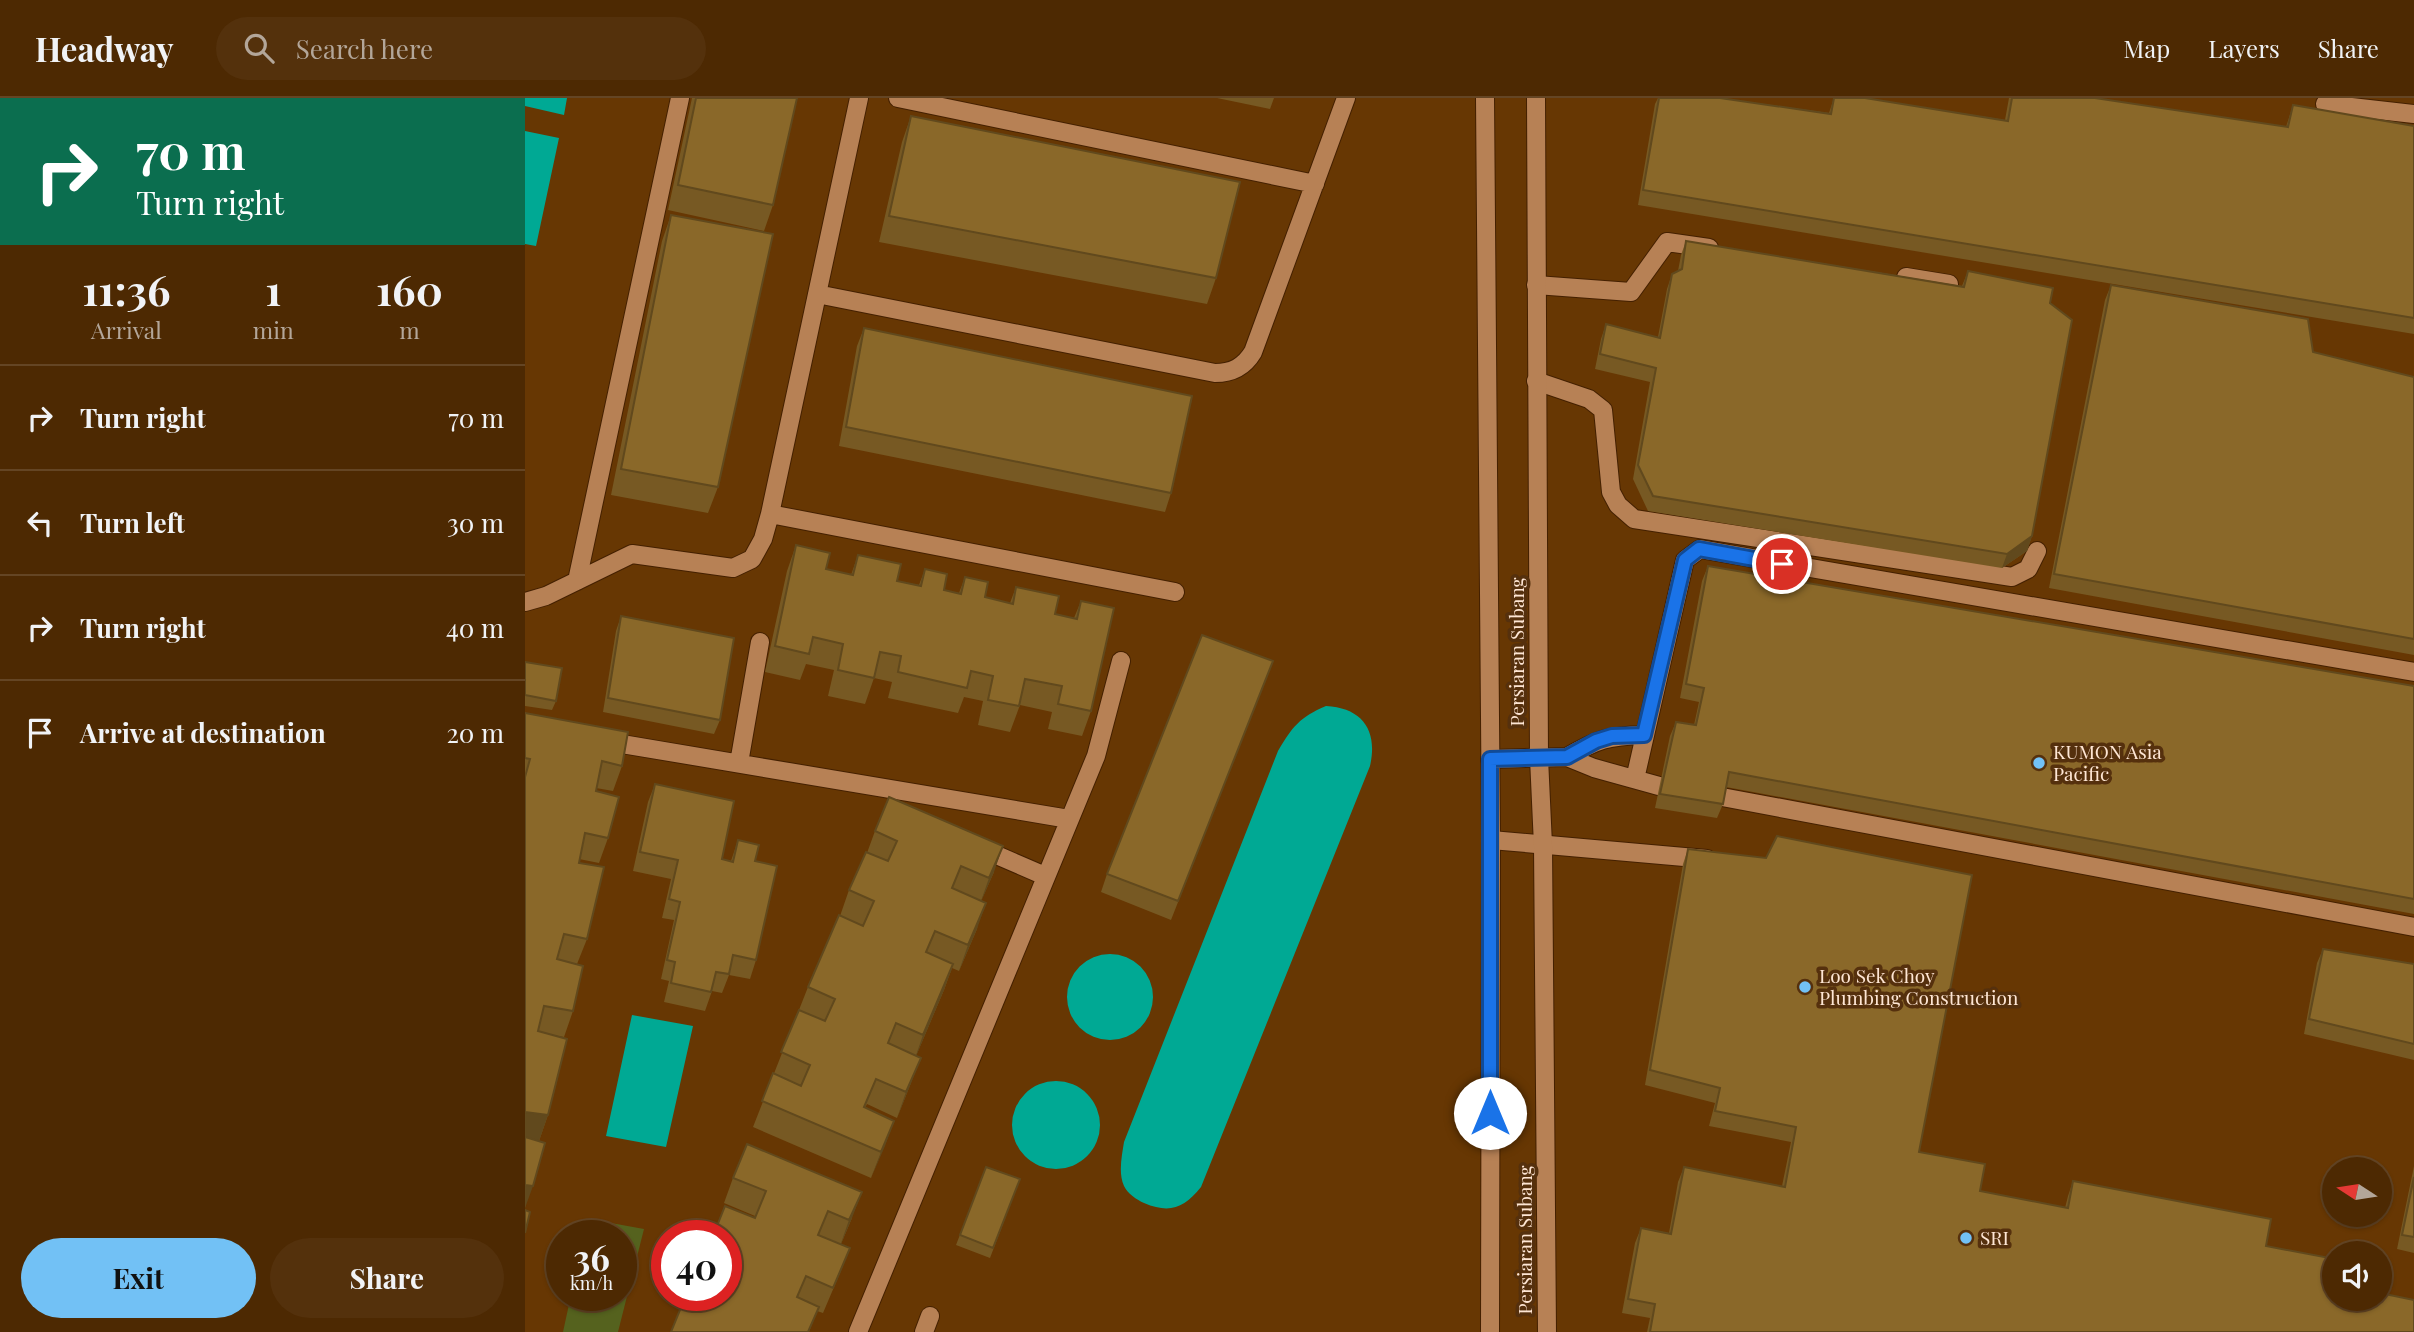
<!DOCTYPE html>
<html lang="en">
<head>
<meta charset="utf-8">
<style>
	:root { --surface:#4d2902; --page:#54310c; --text:#f1f3f6; --muted:#b3a699; --line:#644524; --accent:#72c1f5 }
	body { margin:0; font-family:"Playfair Display",serif; background:var(--page); color:var(--text); height:100vh; display:flex; flex-direction:column; font-size:26px; white-space:nowrap }
	* { box-sizing:border-box; margin:0 }
	p { font-size:23px; color:var(--muted) }
	.icon { flex:none; width:38px; height:38px; fill:none; stroke:currentColor; stroke-width:2; stroke-linecap:round; stroke-linejoin:round }
	.map { position:relative; flex:1; overflow:hidden }
	.sheet { display:flex; flex-direction:column; background:var(--surface); width:525px }
	.sheet>* { flex:none }
	.top-card { background:#0b6e4f; color:#fff; overflow:hidden }
	.needle { width:46px; rotate:282deg }
	.tools { position:absolute; left:1797px; top:1059px; display:grid; gap:14px }
	.tools a { display:grid; place-items:center; width:70px; height:70px; border-radius:50%; background:var(--surface); box-shadow:0 2px 5px #0004,0 0 0 2px var(--line); font-size:35px }
	.speed { position:absolute; left:21px; top:1122px; display:flex; gap:14px; font-size:35px; font-weight:700; text-align:center }
	.speed>* { display:grid; place-content:center; width:91px; height:91px; border-radius:50%; background:var(--surface); box-shadow:0 2px 5px #0004,0 0 0 2px var(--line); line-height:1 }
	.speed small { font-size:18px; font-weight:400 }
	.speed .limit { border:10px solid #d22; background:#fff; color:#111 }
	.pin { position:absolute; display:grid; place-items:center; width:60px; height:60px; color:#fff; margin:-30px; border:4px solid #fff; border-radius:50%; box-shadow:0 2px 7px #0007 }
	.me { position:absolute; width:77px; margin:-38px; rotate:0deg; stroke-linejoin:round; filter:drop-shadow(0 0 5px #0008) }
	.turn { display:flex; align-items:center; gap:24px; height:147px; padding:0 21px; font-size:32px }
	.turn .icon { width:91px; height:91px; stroke-width:2.5 }
	.turn b { display:block; font-size:49px; line-height:60px }
	.eta { display:flex; justify-content:space-evenly; align-items:center; height:119px; text-align:center }
	.eta b { font-size:42px; font-weight:700; line-height:49px }
	.action { display:flex; gap:14px; margin-top:auto; padding:14px 21px }
	.action a { flex:1; height:80px; border-radius:42px; background:var(--accent); color:#111; font-size:28px; font-weight:700; line-height:80px; text-align:center }
	.action a+a { background:var(--page); color:var(--text) }
	ul { padding:0; list-style:none }
	li { display:flex; align-items:center; gap:21px; height:105px; padding:0 21px; border-top:2px solid var(--line) }
	li div { flex:1 }
	li b { display:block; font-size:26px }
	li em { font-style:normal }
	header { display:flex; align-items:center; gap:42px; box-sizing:border-box; height:98px; padding:0 35px; background:var(--surface); border-bottom:2px solid var(--line) }
	header strong { font-size:33px }
	nav { display:flex; gap:38px; margin-inline-start:auto; font-size:24px }
	.search { width:490px; height:63px; background:var(--page); display:flex; align-items:center; gap:18px; box-sizing:border-box; padding:0 24px; border-radius:38px; color:var(--muted); font-size:26px }
	main { display:flex; flex:1; min-height:0 }
	.map>svg:first-child { display:block }
	.green { fill:#55621e }
	.water { fill:#00a994 }
	.lines { fill:none; stroke-linecap:round; stroke-linejoin:round }
	.lane-casing { stroke:#442000; stroke-width:20 }
	.street-casing { stroke:#442000; stroke-width:20 }
	.secondary-casing { stroke:#442000; stroke-width:20 }
	.lane { stroke:#b78155; stroke-width:18 }
	.street { stroke:#b78155; stroke-width:18 }
	.secondary { stroke:#b78155; stroke-width:18 }
	.wall { fill:#775923 }
	.shaded-wall { fill:#61491d }
	.building { fill:#8a6829; stroke:#61491d; stroke-width:2 }
	.route-casing { stroke:#114b97; stroke-width:18 }
	.route { stroke:#1a73e8; stroke-width:12 }
	.poi-dot { fill:#72c1f5; stroke:#55300d; stroke-width:2.5 }
	.labels { text-anchor:middle; stroke-width:7; stroke-linejoin:round; paint-order:stroke }
	.street-label { font-size:19px; fill:#fee6d4; stroke:#55300d }
	.poi-label { font-size:19px; fill:#fee6d4; stroke:#55300d; text-anchor:start }
</style>
</head>
<body>
<header>
<strong>Headway</strong>
<div class="search"><svg class="icon" aria-label="search" viewBox="0 0 24 24"><circle cx="10" cy="10" r="6"/><path d="M15 15l6 6"/></svg>Search here</div>
<nav><a>Map</a><a>Layers</a><a>Share</a></nav>
</header>
<main>
<section class="sheet">
<div class="top-card">
<div class="turn"><svg class="icon" aria-label="right" viewBox="0 0 24 24"><path d="M7 20v-9h11M14 6l5 5-5 5"/></svg><div><b>70 m</b>Turn right</div></div>
</div>
<div class="eta">
<div><b>11:36</b><p>Arrival</p></div>
<div><b>1</b><p>min</p></div>
<div><b>160</b><p>m</p></div>
</div>
<ul>
<li><svg class="icon" aria-label="right" viewBox="0 0 24 24"><path d="M7 20v-9h11M14 6l5 5-5 5"/></svg><div><b>Turn right</b></div><em>70 m</em></li>
<li><svg class="icon" aria-label="left" viewBox="0 0 24 24"><path d="M17 20v-9H6M10 6l-5 5 5 5"/></svg><div><b>Turn left</b></div><em>30 m</em></li>
<li><svg class="icon" aria-label="right" viewBox="0 0 24 24"><path d="M7 20v-9h11M14 6l5 5-5 5"/></svg><div><b>Turn right</b></div><em>40 m</em></li>
<li><svg class="icon" aria-label="arrive" viewBox="0 0 24 24"><path d="M6 21V4h12l-3 4 3 4H6"/></svg><div><b>Arrive at destination</b></div><em>20 m</em></li>
</ul>
<div class="action"><a>Exit</a><a>Share</a></div>
</section>
<div class="map">
<svg width="1889" height="1234" viewBox="0 0 1889 1234">
	<rect width="100%" height="100%" fill="#673703"/>
	<path class="green" d="M64 1121 119 1131 93 1234H38L46 1197H96V1138L60 1137Z"/>
	<path class="water" d="M0 0H42L39 17 0 8Z
		M0 33 34 40 11 148 0 146Z
		M801 608C838 610 853 633 845 668L676 1089C659 1110 645 1116 619 1105 612 1102 602 1095 599 1088 593 1075 597 1057 599 1044L753 653C767 629 775 619 801 608Z
		M542 899a43 43 0 1 1 86 0a43 43 0 1 1-86 0Z
		M107 917 168 928 141 1049 81 1038Z
		M487 1027a44 44 0 1 1 88 0a44 44 0 1 1-88 0Z"/>
	<g class="lines">
		<g class="lane-casing">
			<path id="lane" d="M373 0 790 86
				M1800 6 1889 16
				M1381 179 1424 186
				M1011 187 1106 194 1142 144 1184 150
				M292 196 690 275C707 275 719 269 728 254L821 0
				M1011 283 1064 301 1078 312 1086 394 1093 407 1109 421 1487 479 1503 471 1512 453
				M245 416 650 494
				M52 483 155 0
				M0 504 21 498 107 456 208 470 227 461 238 441 245 416 334 0
				M79 643 544 721
				M1042 659C1073 641 1083 638 1119 637
				M965 661 1042 659 1069 670 1134 688
				M214 665 235 544
				M1110 681 1160 462 1175 451 1889 574
				M1197 699 1889 829
				M966 742 1182 761
				M453 749 520 778
				M333 1234 571 658 596 563"/>
		</g>
		<g class="street-casing">
			<path id="street" d="M399 1234 405 1218"/>
		</g>
		<g class="secondary-casing">
			<path id="secondary" d="M960 0 966 742 965 1234
				M1011 0 1014 660 1018 747 1022 1234"/>
		</g>
		<use href="#lane" class="lane"/>
		<use href="#street" class="street"/>
		<use href="#secondary" class="secondary"/>
	</g>
	<path class="wall" d="M167 0H272L248 107 239 133 143 112Z
		M692 0H749L745 11Z
		M1133 0H1195L1304 15 1309 0H1340L1480 22 1484 0H1570L1761 29 1768 7 1889 28V236L1113 107 1130 6Z
		M386 18 691 180 682 206 354 144 377 44Z
		M146 117 193 389 183 415 86 397 137 143Z
		M1161 143 1437 188 1443 173 1525 205 1507 438 1502 453 1477 470 1123 413 1108 381 1125 284 1070 271 1076 241 1081 226 1133 239 1142 191 1147 176 1153 173 1156 157Z
		M1586 187 1788 254 1889 279V557L1524 490 1580 202Z
		M339 230 646 395 640 414 314 348 332 248Z
		M271 447 301 471 326 477 333 457 372 483 394 487 400 471 419 492 434 495 440 479 460 499 485 505 491 489 530 516 549 520 556 503 566 613 557 638 523 631 527 614 495 607 485 634 453 627 458 603 439 599 433 615 363 600 367 584 349 580 340 606 303 598 309 572 281 566 275 582 240 574 262 473Z
		M1183 468 1889 588V816L1201 689 1198 706 1192 720 1130 710 1145 638 1151 624 1169 627 1174 604 1155 600 1177 483Z
		M96 518 195 622 189 636 78 614 91 533Z
		M748 563 646 822 576 794 582 776Z
		M0 564 31 603 27 612 0 608Z
		M0 615 97 668 88 693 71 690V693L83 740 74 765 54 761V765L62 841 52 866 48 913 39 939 28 937 23 1017 14 1043 10 1042 0 1110Z
		M130 686 197 761 206 763 213 742 230 763 231 862 225 881 204 877 197 895 187 893 180 913 139 904 144 883 136 881 149 822 137 820 146 781 108 773 123 704Z
		M350 733 469 774 456 803 452 831 434 873 427 870 419 892 391 958 386 985 372 1020 342 1006 340 1010 369 1023 346 1080 228 1029 283 889 315 818 324 792 342 755Z
		M1163 751 1394 1054 1455 1093 1540 1110 1543 1098 1548 1083 1741 1148 1810 1200 1889 1234H1122L1125 1220 1097 1215 1110 1145 1116 1130 1144 1135 1153 1084 1159 1069 1257 1088 1266 1044 1184 1028 1190 1005 1120 987 1158 766Z
		M1798 851 1889 866V962L1779 936 1792 865Z
		M1889 1068V1155L1872 1151Z
		M461 1069 495 1081 465 1160 431 1147Z
		M208 1080 327 1120 316 1146 325 1150 315 1175 298 1215 292 1213 284 1234 201 1197V1138L230 1120V1118L199 1105Z"/>
	<path class="shaded-wall" d="M1507 438 1502 453 1477 470 1482 456Z
		M478 748 469 774 455 806 464 780Z
		M461 805 452 831 434 873 443 847Z
		M428 866 419 892 389 963 398 937Z
		M396 960 372 1020 381 994Z
		M0 1014 23 1017 14 1043 0 1041Z
		M369 1023 360 1048 346 1080 356 1054Z
		M0 1087 8 1088 0 1110Z
		M337 1094 327 1120 315 1148 324 1122Z"/>
	<path class="building" d="M171 0H272L248 107 153 87Z
		M1134 0H1195L1306 16 1309 0H1340L1483 23 1487 0H1570L1763 29 1768 7 1889 28V220L1118 92Z
		M386 18 715 84 691 180 364 118Z
		M146 117 248 136 193 389 96 371Z
		M1161 143 1439 189 1443 173 1528 190 1525 205 1547 222 1507 438 1482 456 1128 398 1113 367 1131 270 1075 256 1081 226 1135 240 1147 176 1157 171Z
		M1586 187 1783 221 1788 254 1889 279V541L1529 476Z
		M339 230 667 298 646 395 321 329Z
		M271 447 305 455 301 471 328 477 333 457 376 466 372 483 396 488 400 471 422 476 419 492 436 496 440 479 463 484 460 499 488 506 491 489 534 498 530 516 552 521 556 503 589 510 566 613 533 606 537 588 500 581 494 608 463 602 468 578 446 573 442 590 373 574 376 558 355 554 349 580 313 572 318 546 288 539 284 556 250 548Z
		M1183 468 1889 588V801L1204 674 1198 706 1135 696 1151 624 1171 627 1179 590 1161 586Z
		M96 518 209 540 195 622 83 600Z
		M677 537 748 563 653 803 582 776Z
		M0 564 37 570 31 603 0 597Z
		M0 615 103 634 97 668 77 663 71 693 94 699 83 740 60 735 54 765 79 769 62 841 39 836 32 861 58 868 48 913 19 908 13 933 42 941 23 1017 0 1014V679L5 661 0 660Z
		M130 686 209 703 197 761 208 764 213 742 234 747 230 763 252 768 231 862 208 857 204 876 191 874 186 894 146 885 150 864 142 862 155 804 144 801 153 762 115 754Z
		M364 699 478 748 464 780 436 768 427 790 461 805 443 847 410 833 401 854 428 866 398 937 371 925 363 945 396 960 381 994 351 981 339 1009 369 1023 356 1054 237 1003 248 975 276 988 285 967 256 954 274 912 300 923 310 901 283 889 314 817 338 828 349 803 324 792 341 754 363 763 372 743 350 733Z
		M1252 738 1447 777 1394 1054 1460 1066 1455 1093 1543 1110 1548 1083 1746 1121 1741 1148 1810 1161V1200H1855V1195L1889 1202V1234H1125L1130 1206 1103 1201 1116 1130 1146 1136 1159 1069 1260 1089 1271 1029 1190 1013 1195 990 1125 972 1163 751 1241 760Z
		M1798 851 1889 866V946L1784 921Z
		M0 1039 20 1045 8 1088 0 1087Z
		M222 1046 337 1094 324 1122 303 1113 293 1137 325 1150 308 1190 281 1178 272 1199 294 1209 283 1234H146L161 1197H201V1173L209 1155 201 1151V1138H188L200 1108 230 1120 241 1093 208 1080Z
		M461 1069 495 1081 468 1150 435 1137Z
		M1889 1079V1139L1877 1137Z
		M0 1112 5 1114 0 1135Z"/>
	<g class="lines">
		<g class="route-casing">
			<path id="route" d="M965 1015V661L1042 659 1071 643 1087 638 1119 637 1160 462 1174 451 1257 466"/>
		</g>
		<use href="#route" class="route"/>
	</g>
	<g class="poi-dot">
		<circle cx="1514" cy="665" r="7"/>
		<circle cx="1280" cy="889" r="7"/>
		<circle cx="1441" cy="1140" r="7"/>
	</g>
	<g class="labels">
		<g class="street-label">
			<text transform="translate(992 554) rotate(-90)" y="7">Persiaran Subang</text>
			<text transform="translate(1000 1142) rotate(-90)" y="7">Persiaran Subang</text>
		</g>
		<g class="poi-label">
			<text x="1528" y="661">KUMON Asia<tspan x="1528" dy="22">Pacific</tspan></text>
			<text x="1294" y="885">Loo Sek Choy<tspan x="1294" dy="22">Plumbing Construction</tspan></text>
			<text x="1455" y="1147">SRI</text>
		</g>
	</g>
</svg>
<div class="tools">
<a><svg class="needle" viewBox="-14 -14 28 28"><path d="M0-13l5 13h-10z" fill="#e53935"/><path d="M0 13l5-13h-10z" fill="#b3a699"/></svg></a>
<a><svg class="icon" aria-label="sound" viewBox="0 0 24 24"><path d="M4 9h4l5-4v14l-5-4H4zM17 9q2 3 0 6"/></svg></a>
</div>
<div class="speed"><div>36<small>km/h</small></div><div class="limit">40</div></div>
<div class="pin" style="left:1257px;top:466px;background:#d93025"><svg class="icon" aria-label="arrive" viewBox="0 0 24 24"><path d="M6 21V4h12l-3 4 3 4H6"/></svg></div>
<svg class="me" style="left:965px;top:1015px" viewBox="-20 -20 40 40"><circle r="19" fill="#fff"/><path d="M0-13L10 11 0 6-10 11z" fill="#1a73e8"/></svg>
</div>
</main>
</body>
</html>
